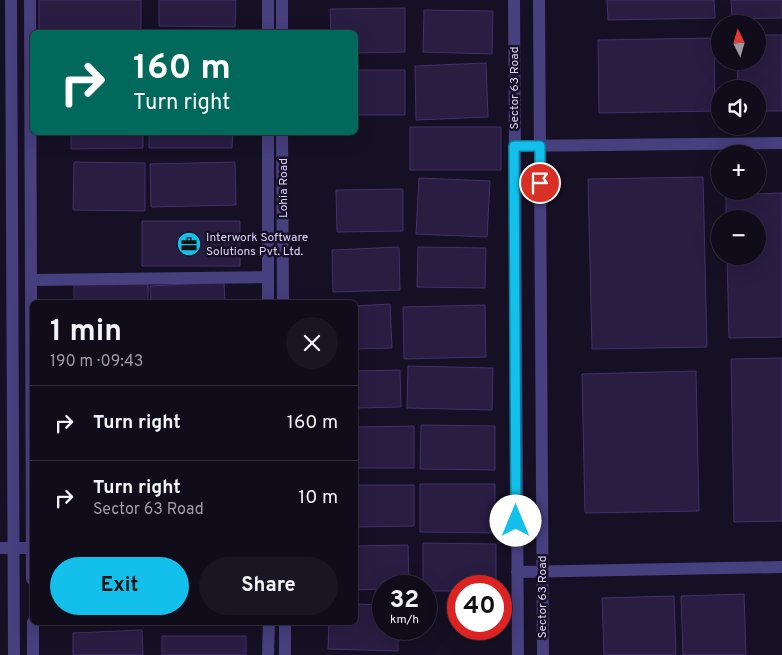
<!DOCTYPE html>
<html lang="en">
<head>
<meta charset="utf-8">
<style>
	:root { --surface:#100c1a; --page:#191523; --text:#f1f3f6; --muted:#9c9ba2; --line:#302c39; --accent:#12c0eb }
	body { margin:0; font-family:Overpass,sans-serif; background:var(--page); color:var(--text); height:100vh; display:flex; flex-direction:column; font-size:19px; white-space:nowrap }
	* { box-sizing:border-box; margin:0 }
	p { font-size:16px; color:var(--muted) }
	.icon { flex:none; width:28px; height:28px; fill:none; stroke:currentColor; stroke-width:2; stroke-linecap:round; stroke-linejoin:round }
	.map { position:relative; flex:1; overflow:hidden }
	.drawer { position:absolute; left:30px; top:300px; width:328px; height:325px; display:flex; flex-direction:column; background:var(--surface); border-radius:8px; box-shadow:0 5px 20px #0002,0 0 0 1px var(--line) }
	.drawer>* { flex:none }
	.top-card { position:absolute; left:30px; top:30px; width:328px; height:105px; border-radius:8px; box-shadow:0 5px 20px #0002,0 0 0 1px var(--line); background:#00695c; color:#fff; overflow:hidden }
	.needle { width:32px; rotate:355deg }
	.tools { position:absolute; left:711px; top:15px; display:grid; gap:10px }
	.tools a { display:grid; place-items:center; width:55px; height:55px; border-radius:50%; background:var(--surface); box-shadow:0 5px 20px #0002,0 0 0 1px var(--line); font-size:25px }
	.speed { position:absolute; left:372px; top:575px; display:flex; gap:10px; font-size:25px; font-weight:700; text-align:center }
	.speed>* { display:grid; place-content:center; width:65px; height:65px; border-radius:50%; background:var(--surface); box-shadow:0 5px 20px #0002,0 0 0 1px var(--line); line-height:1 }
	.speed small { font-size:12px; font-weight:400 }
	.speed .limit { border:8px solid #d22; background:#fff; color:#111 }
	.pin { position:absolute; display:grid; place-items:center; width:42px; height:42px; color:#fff; margin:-21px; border:2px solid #fff; border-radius:50%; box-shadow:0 1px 5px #0007 }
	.me { position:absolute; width:55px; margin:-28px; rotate:0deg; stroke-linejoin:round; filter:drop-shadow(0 0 4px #0008) }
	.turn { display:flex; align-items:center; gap:18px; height:105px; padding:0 20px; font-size:22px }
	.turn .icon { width:65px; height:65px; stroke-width:2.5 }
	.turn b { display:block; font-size:35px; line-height:42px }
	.round { display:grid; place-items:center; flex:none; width:52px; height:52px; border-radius:26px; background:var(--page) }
	.head { display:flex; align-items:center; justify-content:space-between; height:85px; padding:0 20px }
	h1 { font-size:30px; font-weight:700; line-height:38px }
	.cta { display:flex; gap:10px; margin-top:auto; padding:10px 20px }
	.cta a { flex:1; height:58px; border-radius:30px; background:var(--accent); color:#111; font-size:20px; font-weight:700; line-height:58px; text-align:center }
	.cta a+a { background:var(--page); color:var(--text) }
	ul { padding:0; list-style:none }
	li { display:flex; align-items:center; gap:15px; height:75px; padding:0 20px; border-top:1px solid var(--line) }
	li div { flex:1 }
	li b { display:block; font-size:19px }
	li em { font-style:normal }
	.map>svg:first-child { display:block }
	.building { fill:#291d42; stroke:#43316d }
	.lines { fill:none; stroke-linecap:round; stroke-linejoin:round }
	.minor { stroke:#473f7e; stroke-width:12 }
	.tertiary { stroke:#473f7e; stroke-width:12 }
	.route-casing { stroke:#0c7d99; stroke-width:12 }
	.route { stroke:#12c0eb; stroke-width:9 }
	.labels { text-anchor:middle; stroke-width:5; stroke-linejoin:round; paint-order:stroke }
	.street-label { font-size:12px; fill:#ddd5fc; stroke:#151023 }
	.poi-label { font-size:12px; fill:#ddd5fc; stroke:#151023; text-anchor:start }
</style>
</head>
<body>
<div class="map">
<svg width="782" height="655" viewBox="0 0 782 655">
	<rect width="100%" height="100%" fill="#151023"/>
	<path class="building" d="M39 0H141V32H39Z
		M159 0H236L235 27 159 26Z
		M607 0H714L715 18 608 20Z
		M731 0H782V18L732 19Z
		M405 8V52L355 53V32H331L330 9Z
		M424 10 493 11 492 54 423 52Z
		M758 35H782V111H758V89H738L737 61H758Z
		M714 38 715 111 599 113 598 40Z
		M486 63 488 117 416 120 415 66Z
		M355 70H405V115H355Z
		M410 127H501V170H410Z
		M71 132H143V148L71 149Z
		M149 132H233L232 148H149Z
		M74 162 145 163V211L73 210Z
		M235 162 236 205 151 207 150 164Z
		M703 177 707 347 592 349 588 179Z
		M419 178 490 181 487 237 416 234Z
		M403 189V231L337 232 336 190Z
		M782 193V337L729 338 727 256H758V219H726V195Z
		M142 221H240V266H142Z
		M399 247 400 290 333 292 332 250Z
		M418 247 486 248 485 288 417 287Z
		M148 280V302H74V281Z
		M224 282 225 302H151L150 286Z
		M390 304 392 348 355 349V306Z
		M485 305 486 357 404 359 403 307Z
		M782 358V521L734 522 731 359Z
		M408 366 493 368 492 410 407 408Z
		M400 370 401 407 355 408V371Z
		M696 371 699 511 585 513 582 374Z
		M421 425 495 426V470L420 469Z
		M414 426V468H355V427Z
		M420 484H495V533L420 532Z
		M355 485H414V526L355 527Z
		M423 543 496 544V586H459V591H426V586H423Z
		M408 545 409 586H384V589L355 590V546Z
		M744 594 746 655H683L681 596Z
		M674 596 676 655H604L602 598Z
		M355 604 384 605V629H398V651L328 649 329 622H355Z
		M142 630 143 655H73V633Z
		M162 636H246V655H162Z"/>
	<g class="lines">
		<path class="minor" d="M11 0 14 655
			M30 0 32 579
			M268 0V32
			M282 0V32
			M268 132V302
			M282 132 283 302
			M31 280 268 277
			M0 548H32
			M33 622V655
			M285 622V655
			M268 655 269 622"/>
		<path class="tertiary" d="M514 0 518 655
			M539 0 543 655
			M515 146 782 143
			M517 572 782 567"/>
	</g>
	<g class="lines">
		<g class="route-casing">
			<path id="route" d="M516 521 514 146H540V183"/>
		</g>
		<use href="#route" class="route"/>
	</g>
	<defs>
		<g id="office-disc" transform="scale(1.25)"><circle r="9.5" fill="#12c0eb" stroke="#151023"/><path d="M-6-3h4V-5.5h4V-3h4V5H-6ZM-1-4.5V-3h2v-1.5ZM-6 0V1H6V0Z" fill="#111"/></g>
	</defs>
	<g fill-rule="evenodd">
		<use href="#office-disc" x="189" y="244"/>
	</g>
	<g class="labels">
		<g class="street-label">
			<text transform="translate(514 88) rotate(-90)" y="4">Sector 63 Road</text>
			<text transform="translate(283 188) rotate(-90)" y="4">Lohia Road</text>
			<text transform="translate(542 597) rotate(-90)" y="4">Sector 63 Road</text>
		</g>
		<g class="poi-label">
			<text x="206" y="241">Interwork Software<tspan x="206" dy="14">Solutions Pvt. Ltd.</tspan></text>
		</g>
	</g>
</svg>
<div class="tools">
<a><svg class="needle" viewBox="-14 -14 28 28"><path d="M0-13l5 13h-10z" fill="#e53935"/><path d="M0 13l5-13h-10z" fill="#9c9ba2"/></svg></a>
<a><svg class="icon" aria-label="sound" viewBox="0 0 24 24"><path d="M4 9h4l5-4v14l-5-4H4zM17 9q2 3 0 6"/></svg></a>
<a>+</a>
<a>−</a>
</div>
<div class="speed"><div>32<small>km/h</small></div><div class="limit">40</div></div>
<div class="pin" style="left:540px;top:183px;background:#d93025"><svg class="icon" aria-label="arrive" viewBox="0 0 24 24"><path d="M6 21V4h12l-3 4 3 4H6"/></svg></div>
<svg class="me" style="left:516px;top:521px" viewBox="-20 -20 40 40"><circle r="19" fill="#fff"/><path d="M0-13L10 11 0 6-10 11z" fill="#12c0eb"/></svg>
<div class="top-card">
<div class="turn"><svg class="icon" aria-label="right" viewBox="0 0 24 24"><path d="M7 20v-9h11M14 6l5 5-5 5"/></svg><div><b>160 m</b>Turn right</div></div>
</div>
<section class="drawer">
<div class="head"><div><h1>1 min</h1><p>190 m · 09:43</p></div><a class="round"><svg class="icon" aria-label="close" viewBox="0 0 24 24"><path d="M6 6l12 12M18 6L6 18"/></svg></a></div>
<ul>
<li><svg class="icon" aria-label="right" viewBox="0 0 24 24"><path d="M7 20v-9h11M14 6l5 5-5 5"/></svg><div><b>Turn right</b></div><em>160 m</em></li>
<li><svg class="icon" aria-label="right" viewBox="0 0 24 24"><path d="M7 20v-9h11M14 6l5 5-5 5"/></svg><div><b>Turn right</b><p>Sector 63 Road</p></div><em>10 m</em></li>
</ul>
<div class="cta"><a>Exit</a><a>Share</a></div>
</section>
</div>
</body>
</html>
